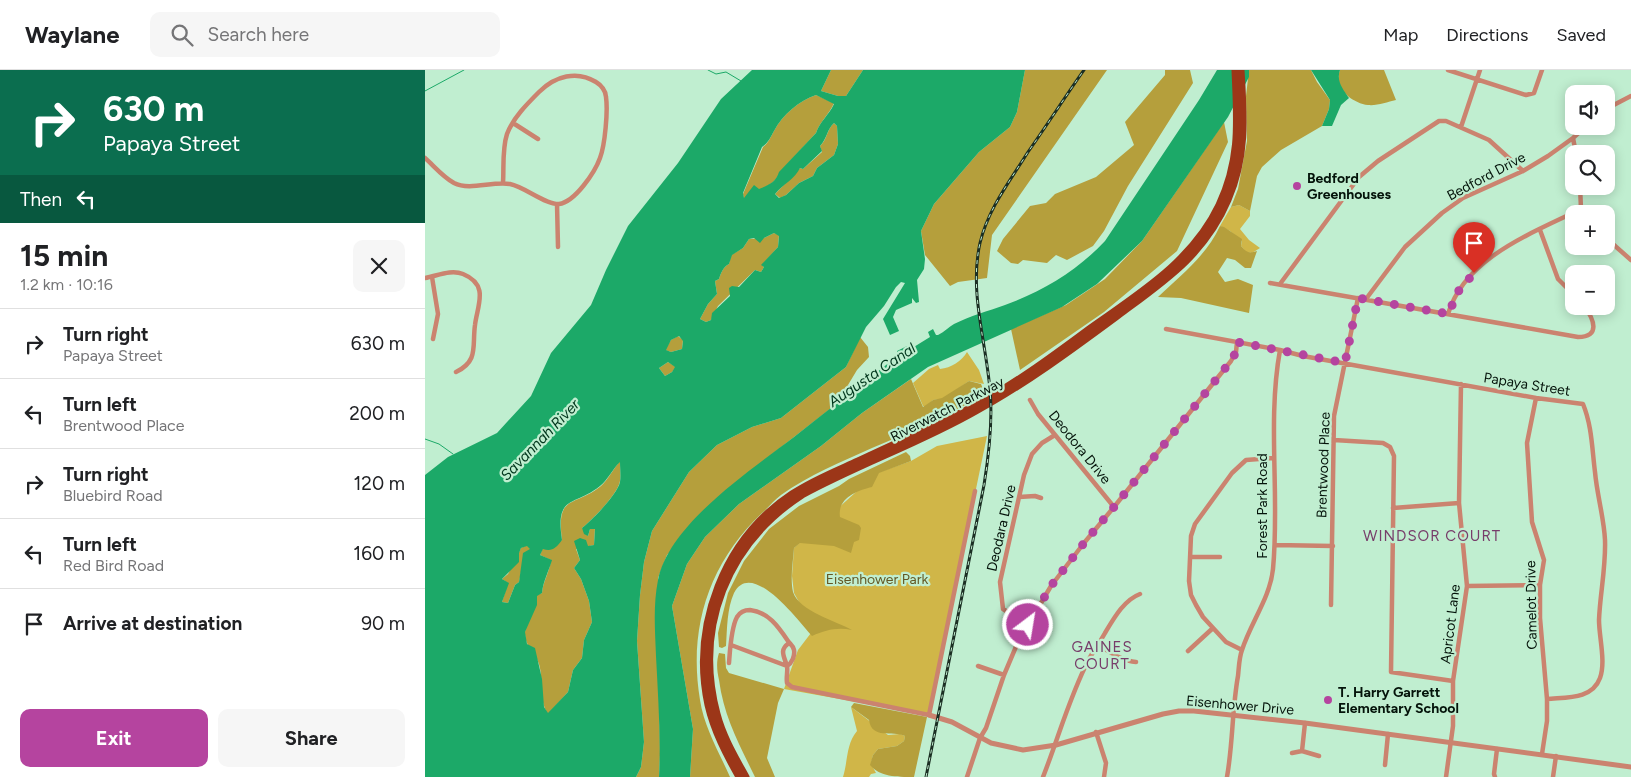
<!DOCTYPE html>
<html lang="en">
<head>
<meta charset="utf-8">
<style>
	:root { --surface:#fff; --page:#f6f6f6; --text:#202124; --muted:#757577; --line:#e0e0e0; --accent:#b5449f }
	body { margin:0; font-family:Figtree,sans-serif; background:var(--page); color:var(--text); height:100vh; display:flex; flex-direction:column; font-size:19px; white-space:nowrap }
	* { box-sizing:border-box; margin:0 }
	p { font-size:16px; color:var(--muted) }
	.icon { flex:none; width:28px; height:28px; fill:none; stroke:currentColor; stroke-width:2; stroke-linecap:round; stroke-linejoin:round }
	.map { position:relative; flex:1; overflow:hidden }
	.panel { display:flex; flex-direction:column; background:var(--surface); width:425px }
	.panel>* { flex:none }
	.banner { background:#0b6e4f; color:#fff; overflow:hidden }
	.tools { position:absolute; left:1140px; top:15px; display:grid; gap:10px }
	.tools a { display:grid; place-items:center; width:50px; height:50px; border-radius:10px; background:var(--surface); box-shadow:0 2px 12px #0003; font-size:25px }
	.pin { position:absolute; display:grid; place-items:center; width:42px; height:42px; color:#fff; margin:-51px -21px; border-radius:50% 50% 50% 0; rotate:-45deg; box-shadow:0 0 5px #0007 }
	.pin .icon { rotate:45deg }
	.me { position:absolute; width:55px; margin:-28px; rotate:31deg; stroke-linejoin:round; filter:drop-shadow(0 0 4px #0008) }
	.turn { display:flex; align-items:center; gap:18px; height:105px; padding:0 20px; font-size:22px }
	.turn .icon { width:65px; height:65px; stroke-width:2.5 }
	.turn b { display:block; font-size:35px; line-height:42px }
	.then { display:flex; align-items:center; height:48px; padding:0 20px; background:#0003; gap:10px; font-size:19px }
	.round { display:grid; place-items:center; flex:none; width:52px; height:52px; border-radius:10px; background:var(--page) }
	.overview { display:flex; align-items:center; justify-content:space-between; height:85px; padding:0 20px }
	h1 { font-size:30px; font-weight:700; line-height:38px }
	.cta { display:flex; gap:10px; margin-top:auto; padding:10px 20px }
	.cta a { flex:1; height:58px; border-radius:10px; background:var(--accent); color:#fff; font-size:20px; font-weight:700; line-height:58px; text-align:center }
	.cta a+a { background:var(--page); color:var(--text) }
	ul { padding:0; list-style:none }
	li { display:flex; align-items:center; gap:15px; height:70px; padding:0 20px; border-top:1px solid var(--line) }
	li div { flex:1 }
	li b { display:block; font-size:19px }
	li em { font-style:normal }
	header { display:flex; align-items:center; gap:30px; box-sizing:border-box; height:70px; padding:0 25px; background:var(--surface); border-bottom:1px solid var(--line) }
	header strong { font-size:24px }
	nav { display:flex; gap:28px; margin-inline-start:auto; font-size:18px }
	.search { width:350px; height:45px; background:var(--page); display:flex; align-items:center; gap:12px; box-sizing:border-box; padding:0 18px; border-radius:10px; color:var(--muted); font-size:19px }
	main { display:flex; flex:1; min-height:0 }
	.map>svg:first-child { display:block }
	.green { fill:#d0b648 }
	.forest { fill:#b59f3c }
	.water { fill:#1ca968; fill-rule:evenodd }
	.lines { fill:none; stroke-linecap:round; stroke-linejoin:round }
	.stream { stroke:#1ca968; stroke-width:1 }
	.minor { stroke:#cb836f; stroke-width:4.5 }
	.tertiary { stroke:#cb836f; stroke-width:5 }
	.primary { stroke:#9c3618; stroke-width:7 }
	.rail-casing { stroke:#1b2e23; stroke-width:3 }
	.rail { stroke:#c0eed0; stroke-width:1; stroke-dasharray:4; stroke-linecap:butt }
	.route { stroke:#b5449f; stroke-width:9; stroke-dasharray:0 16.2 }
	.poi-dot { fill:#b5449f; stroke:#c0eed0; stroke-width:2 }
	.labels { text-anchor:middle; stroke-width:4.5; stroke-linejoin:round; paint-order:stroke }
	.street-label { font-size:14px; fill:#04130a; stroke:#c0eed0 }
	.poi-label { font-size:14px; font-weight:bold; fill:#04130a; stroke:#c0eed0; text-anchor:start }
	.park-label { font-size:14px; fill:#635724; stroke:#c0eed0 }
	.water-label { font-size:15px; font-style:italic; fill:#00361c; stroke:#c0eed0 }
	.neighbourhood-label { font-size:15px; letter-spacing:1px; fill:#773d6a; stroke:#c0eed0 }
</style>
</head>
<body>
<header>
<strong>Waylane</strong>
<div class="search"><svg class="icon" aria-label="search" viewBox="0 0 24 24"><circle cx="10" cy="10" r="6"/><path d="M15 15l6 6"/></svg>Search here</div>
<nav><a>Map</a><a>Directions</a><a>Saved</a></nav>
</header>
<main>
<section class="panel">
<div class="banner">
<div class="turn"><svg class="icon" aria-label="right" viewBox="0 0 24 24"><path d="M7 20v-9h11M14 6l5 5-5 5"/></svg><div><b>630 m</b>Papaya Street</div></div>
<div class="then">Then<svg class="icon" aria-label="left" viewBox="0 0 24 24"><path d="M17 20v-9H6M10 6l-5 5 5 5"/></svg></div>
</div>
<div class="overview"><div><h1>15 min</h1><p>1.2 km · 10:16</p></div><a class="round"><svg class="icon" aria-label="close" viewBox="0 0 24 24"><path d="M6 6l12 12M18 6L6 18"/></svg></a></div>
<ul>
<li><svg class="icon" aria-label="right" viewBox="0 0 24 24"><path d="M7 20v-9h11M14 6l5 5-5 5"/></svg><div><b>Turn right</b><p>Papaya Street</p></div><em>630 m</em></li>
<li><svg class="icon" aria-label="left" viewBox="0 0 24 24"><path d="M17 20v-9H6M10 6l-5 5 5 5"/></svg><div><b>Turn left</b><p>Brentwood Place</p></div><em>200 m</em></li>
<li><svg class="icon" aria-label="right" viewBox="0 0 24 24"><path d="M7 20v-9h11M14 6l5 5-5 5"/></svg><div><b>Turn right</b><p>Bluebird Road</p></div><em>120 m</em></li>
<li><svg class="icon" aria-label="left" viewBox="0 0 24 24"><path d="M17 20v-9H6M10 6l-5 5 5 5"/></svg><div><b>Turn left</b><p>Red Bird Road</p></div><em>160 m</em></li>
<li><svg class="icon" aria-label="arrive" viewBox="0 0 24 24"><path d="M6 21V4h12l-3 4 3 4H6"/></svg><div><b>Arrive at destination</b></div><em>90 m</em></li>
</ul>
<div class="cta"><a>Exit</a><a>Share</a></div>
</section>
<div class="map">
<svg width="1206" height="707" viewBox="0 0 1206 707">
	<rect width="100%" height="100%" fill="#c0eed0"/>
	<path class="green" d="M814 135 825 141V146L815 159 824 170 835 178 827 183 821 182 816 176 817 171 805 161 795 156 806 137Z
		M542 282 554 300 559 314 544 311 524 325 517 329 508 330 500 337 498 336 488 313 504 299 513 295 515 299C526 298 537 291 542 282Z
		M562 366 504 645 359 619 373 580 389 559 369 523 367 506 369 478 452 403 486 391 512 376Z
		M426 637 463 665 475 664 480 666 479 671 472 676 453 679 448 685 446 694 451 703 446 704 444 707H418C423 691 421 674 432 661Z"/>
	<path class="forest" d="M406 0H438L421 26H413L396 21Z
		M600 0H682L567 165 562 208 533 212 525 216 500 185 496 161 509 134 554 82 585 57 592 42Z
		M740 0H765L768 13 703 116 679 161 668 176 642 190 631 185 622 193 598 190 593 194 586 193 572 181 578 169 605 136 621 133 630 124 671 107 709 75 700 52 740 5Z
		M824 0H886L892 12 905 30 904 39 897 56 856 80 837 97 832 106 825 141 814 135 806 137 813 119 822 71 821 26Z
		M915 0H959L971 30C962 32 952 36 943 35 927 33 908 18 915 0Z
		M391 25 409 33C404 45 395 51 391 63L355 102C350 116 331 121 319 129L318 124 338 77C344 72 345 68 349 61 358 44 374 31 391 25Z
		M799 52 803 72 752 181 679 242 595 300 586 259 641 235 680 209 717 171Z
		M409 53 412 56 413 74 409 85 392 98 388 106 374 113 361 125 355 128 350 124 375 98 378 99 397 82 395 76C402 70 402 59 409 53Z
		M795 156 799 157 817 169 816 176C821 182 824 184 832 181L826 198H820L810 190 802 188 793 202 800 212 813 209 828 215 824 243 756 228 733 227C756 205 782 185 795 156Z
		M349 163 354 165 353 177 337 195 339 197 336 202 330 200 293 236 286 250 281 252 275 249 283 234 292 224 290 211 294 209C296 203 298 197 304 194L306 185 318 178 324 169 339 168Z
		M253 266 258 270 257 279 246 282 240 280 246 270Z
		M435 267 443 277 444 287 432 300 423 315 428 321 314 410 242 485 233 508 235 685 234 707H211L216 697 219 672 212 571 215 525 219 492 227 461 264 402 292 375 327 357 356 348 421 297Z
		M243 292 251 297 247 302 240 306 234 298Z
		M486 309 498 337 508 330 517 328 544 311 556 314 560 324C524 345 485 362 447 378 416 392 384 405 356 425 349 430 343 438 337 443 284 493 263 558 275 630 279 657 294 682 305 707H265L268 659 247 536 262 494 280 467 314 434 396 376 437 343Z
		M481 382 485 386 486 391 454 403 447 417C433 420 412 428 415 447L434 455 436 458 434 470 429 472 426 483 409 476 375 473 369 478C368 492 365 508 368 522 374 541 411 551 427 560 412 557 401 560 387 566 374 552 327 488 309 523 302 538 302 559 301 576L297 578 294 577 293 563 303 523 319 491 344 459 374 436 414 416 424 409Z
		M195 391C195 398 196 405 195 411 193 424 167 450 157 458L163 466 165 459 170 458 169 475 151 479 155 490 149 498 156 509 164 531 167 552 159 570 157 588 148 600 143 622 123 644C113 629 119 611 114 594 111 583 99 576 100 562 101 550 112 540 112 525L117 523C118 511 125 501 126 490L115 485 118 478 137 470C131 423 149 438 176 416 182 411 189 398 195 391Z
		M102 475 106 479 96 502 94 512 90 515 83 533 77 532 83 513 77 509 83 504 96 478Z
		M294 583 300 584 301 598 304 603 359 619 353 633 342 688 350 707H330C314 674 299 647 294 610 292 601 291 592 294 583Z
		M429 633 502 647 489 707C471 707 455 707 445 695L448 685 453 679 472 676 479 671 480 666C467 660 447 670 444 650L426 637Z"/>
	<path class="water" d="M327 0H406L396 21 413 26H421L438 0H600L592 42 585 57 554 82 509 134 496 161 500 189 499 199 492 210 494 232 491 233 487 228V233L471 240 468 247 474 261 465 265 458 249 480 213 476 212 471 217 459 236 441 257 421 297 356 348 327 357 292 375 264 402 227 461 219 492 215 525 212 571 219 672 216 697 211 707H0V405L23 387 72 363 106 326 126 283 166 235 181 200 203 156 253 93 296 29ZM391 25 409 34C404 45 395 51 391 63L354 102C351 112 344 115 334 119L329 115 319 128 318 123 337 77C344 72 345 68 349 61 358 44 374 31 391 25ZM409 53 412 56 413 74 409 85 392 98 388 106 374 113 361 125 354 128 350 124C358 114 370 109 375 98L378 99 397 81 395 76C402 69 402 59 409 53ZM349 163 354 166 353 177 336 195 339 197 336 202 330 200 314 217 307 216 304 218 305 226 287 243 286 250 281 252 275 249 283 234 292 224 290 211 294 209C296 203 298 197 304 194L307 185 318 178 324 169 329 168 335 173 339 168ZM254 266 258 271 257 279 246 282 241 280 246 270ZM243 292 250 297 247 302 240 306 234 298ZM195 392C195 398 196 406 195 412 192 425 167 450 157 458L159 464 163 466 165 459H170L169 475 163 476 161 470 155 468 149 471 155 490 149 498 156 509 164 531 167 552 159 570 157 588 148 600 143 622 123 643 119 637 117 609 110 578 102 574 100 562 112 535V526L117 523C118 511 124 501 127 490L115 485 118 479C127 482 131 478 137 470 130 424 149 437 175 416 183 410 188 398 195 392ZM102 476 105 479 98 483 94 512 90 515 83 533 77 532 84 513 77 509 94 492V483L96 478Z
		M792 0H824V7L803 47 717 171 672 214 637 237 503 297 437 343 396 376 314 434 280 467 262 494 247 536 268 659 265 707H234C236 667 233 626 231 586 230 560 228 535 233 510 244 454 326 400 369 367 404 339 439 312 474 285L472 281 482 276 484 280 505 267 503 262 508 259 511 265H513C519 262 524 257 529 254 545 246 563 241 580 235 618 221 652 201 680 171L774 30Z
		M886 0H915C911 11 918 19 924 28L916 35 907 56H897L904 39 905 30Z"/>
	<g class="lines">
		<path class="stream" d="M283 0 291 4 301 2 316 11
			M0 21 39 0
			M0 369 14 374 28 384"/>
		<path class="minor" d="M1023 0 1101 25 1109 23 1117 0
			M1181 39 1206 26
			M88 53 113 69
			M1036 57 1055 0
			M1148 68 1151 84
			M0 88C9 96 18 107 29 113 45 121 67 111 85 114 100 117 121 135 134 134 150 132 170 102 175 88 180 75 183 41 181 27 181 21 176 15 171 12 152 0 130 6 114 22 102 34 88 48 82 64 77 79 79 98 78 113
			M1155 116 1156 139
			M132 134 133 177
			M1115 160 1133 209 1149 225
			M1181 168 1206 190
			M7 207 13 244 8 269
			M0 208C12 206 26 199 38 204 65 215 52 236 50 255 47 276 54 291 31 302
			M845 213 1153 267C1176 267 1169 249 1159 236
			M855 214 934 107 953 91 1014 51H1021L1064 70 1098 101
			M941 229 980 177 1017 143 1038 128 1098 101 1123 86 1148 68 1161 56
			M1023 244C1040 187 1108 163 1156 139
			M741 259 855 280 878 286 1111 328 1158 334C1167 356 1167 379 1170 402 1172 425 1179 448 1180 470 1181 497 1175 524 1174 550 1174 567 1181 592 1175 608 1167 630 1140 627 1122 629
			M1111 328 1102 373 1107 452 1119 490 1115 515V548L1122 629V651L1117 684
			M605 330 613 344 689 437
			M909 370 958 373 965 377 969 386 966 602 1028 611
			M594 427 610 426 616 428
			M968 438 1034 433
			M850 475 908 476
			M765 487H795
			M1042 516 1115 515
			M906 535 909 346 933 228
			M603 555 578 539 575 512 599 405 607 384 617 373 630 365
			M364 573C354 580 359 586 362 596 363 601 361 607 362 613L367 617 504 645 550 421
			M306 575 362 596
			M673 575C685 582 697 591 711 592
			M817 580 801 572 778 547 771 535 766 525 764 511 766 466 770 454 807 403 821 390 848 388
			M763 581 788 558
			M304 593C305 580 306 558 312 547 315 542 319 540 325 540 343 542 353 556 363 571 365 574 368 575 369 580 370 586 367 593 362 596
			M553 596 579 605
			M671 662 681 693 679 707
			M877 681 880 653
			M867 683 877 681 894 686
			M960 695 963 664
			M542 707 555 668 561 658 579 605 593 572 626 516 659 473 689 437 806 291 811 282 812 272
			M618 707C633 669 645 625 664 589 669 580 675 572 680 563 689 548 699 530 715 524
			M802 707C808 673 807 639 813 606 814 597 814 588 817 580 826 552 845 528 848 499 855 426 842 352 855 280
			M1021 707 1028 656V611L1042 516 1034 433 1036 314
			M1070 707 1069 704 1072 679
			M1128 707 1131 686"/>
		<path class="tertiary" d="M504 645 527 652 566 673 598 680 631 675 738 644 754 641H769L880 653 1206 697"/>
		<path class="primary" d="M314 707C301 684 289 661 283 635 266 555 299 469 367 424 388 410 411 401 433 391 471 373 508 357 545 338 587 316 625 288 664 259 713 224 767 192 794 135 816 88 812 50 810 0
			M321 707C310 687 298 667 292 644 269 557 302 474 377 425 434 394 495 373 551 341 602 313 649 278 695 244 741 210 780 184 803 130 822 86 819 47 816 0"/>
		<g class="rail-casing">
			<path id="rail" d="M501 707 559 415C564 384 568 352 565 320 561 271 544 222 555 173 563 139 585 111 603 82 622 55 640 27 659 0"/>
		</g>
		<use href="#rail" class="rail"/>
	</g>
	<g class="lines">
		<path class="route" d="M603 555 626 516 659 473 689 437 806 291 811 282 812 272 920 293 933 228 1024 244 1031 224 1049 203"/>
	</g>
	<g class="poi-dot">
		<circle cx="872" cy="116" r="5"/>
		<circle cx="903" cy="630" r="5"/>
	</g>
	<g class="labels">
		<g class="street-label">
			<text transform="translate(1061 106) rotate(-28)" y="5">Bedford Drive</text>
			<text transform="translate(1102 314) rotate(9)" y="5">Papaya Street</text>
			<text transform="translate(522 339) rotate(-27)" y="5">Riverwatch Parkway</text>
			<text transform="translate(655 377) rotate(51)" y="5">Deodora Drive</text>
			<text transform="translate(898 395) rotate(-88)" y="5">Brentwood Place</text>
			<text transform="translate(837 436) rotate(-90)" y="5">Forest Park Road</text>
			<text transform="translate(576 458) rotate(-77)" y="5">Deodara Drive</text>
			<text transform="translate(1106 535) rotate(-91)" y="5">Camelot Drive</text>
			<text transform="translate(1025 554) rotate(-83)" y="5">Apricot Lane</text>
			<text transform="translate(815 635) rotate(5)" y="5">Eisenhower Drive</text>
		</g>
		<g class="poi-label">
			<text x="882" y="113">Bedford<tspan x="882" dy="16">Greenhouses</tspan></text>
			<text x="913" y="627">T. Harry Garrett<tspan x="913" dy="16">Elementary School</tspan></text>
		</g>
		<g class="park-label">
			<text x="452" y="514">Eisenhower Park</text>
		</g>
		<g class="water-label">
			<text transform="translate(447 305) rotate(-34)" y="5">Augusta Canal</text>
			<text transform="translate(115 370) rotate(-46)" y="5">Savannah River</text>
		</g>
		<g class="neighbourhood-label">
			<text x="1007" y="471">WINDSOR COURT</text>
			<text x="677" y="582">GAINES<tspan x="677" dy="17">COURT</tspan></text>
		</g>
	</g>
</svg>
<div class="tools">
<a><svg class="icon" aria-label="sound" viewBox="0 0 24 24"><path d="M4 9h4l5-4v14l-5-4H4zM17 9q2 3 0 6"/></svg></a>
<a><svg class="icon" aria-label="search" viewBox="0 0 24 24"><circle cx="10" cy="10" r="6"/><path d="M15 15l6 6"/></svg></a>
<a>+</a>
<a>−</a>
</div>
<div class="pin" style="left:1049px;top:203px;background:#d93025"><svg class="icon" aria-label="arrive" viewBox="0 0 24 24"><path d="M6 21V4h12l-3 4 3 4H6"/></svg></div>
<svg class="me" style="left:603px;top:555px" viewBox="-20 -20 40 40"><circle r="17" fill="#b5449f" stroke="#fff" stroke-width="3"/><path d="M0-11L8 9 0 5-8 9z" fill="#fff"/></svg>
</div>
</main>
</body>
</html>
